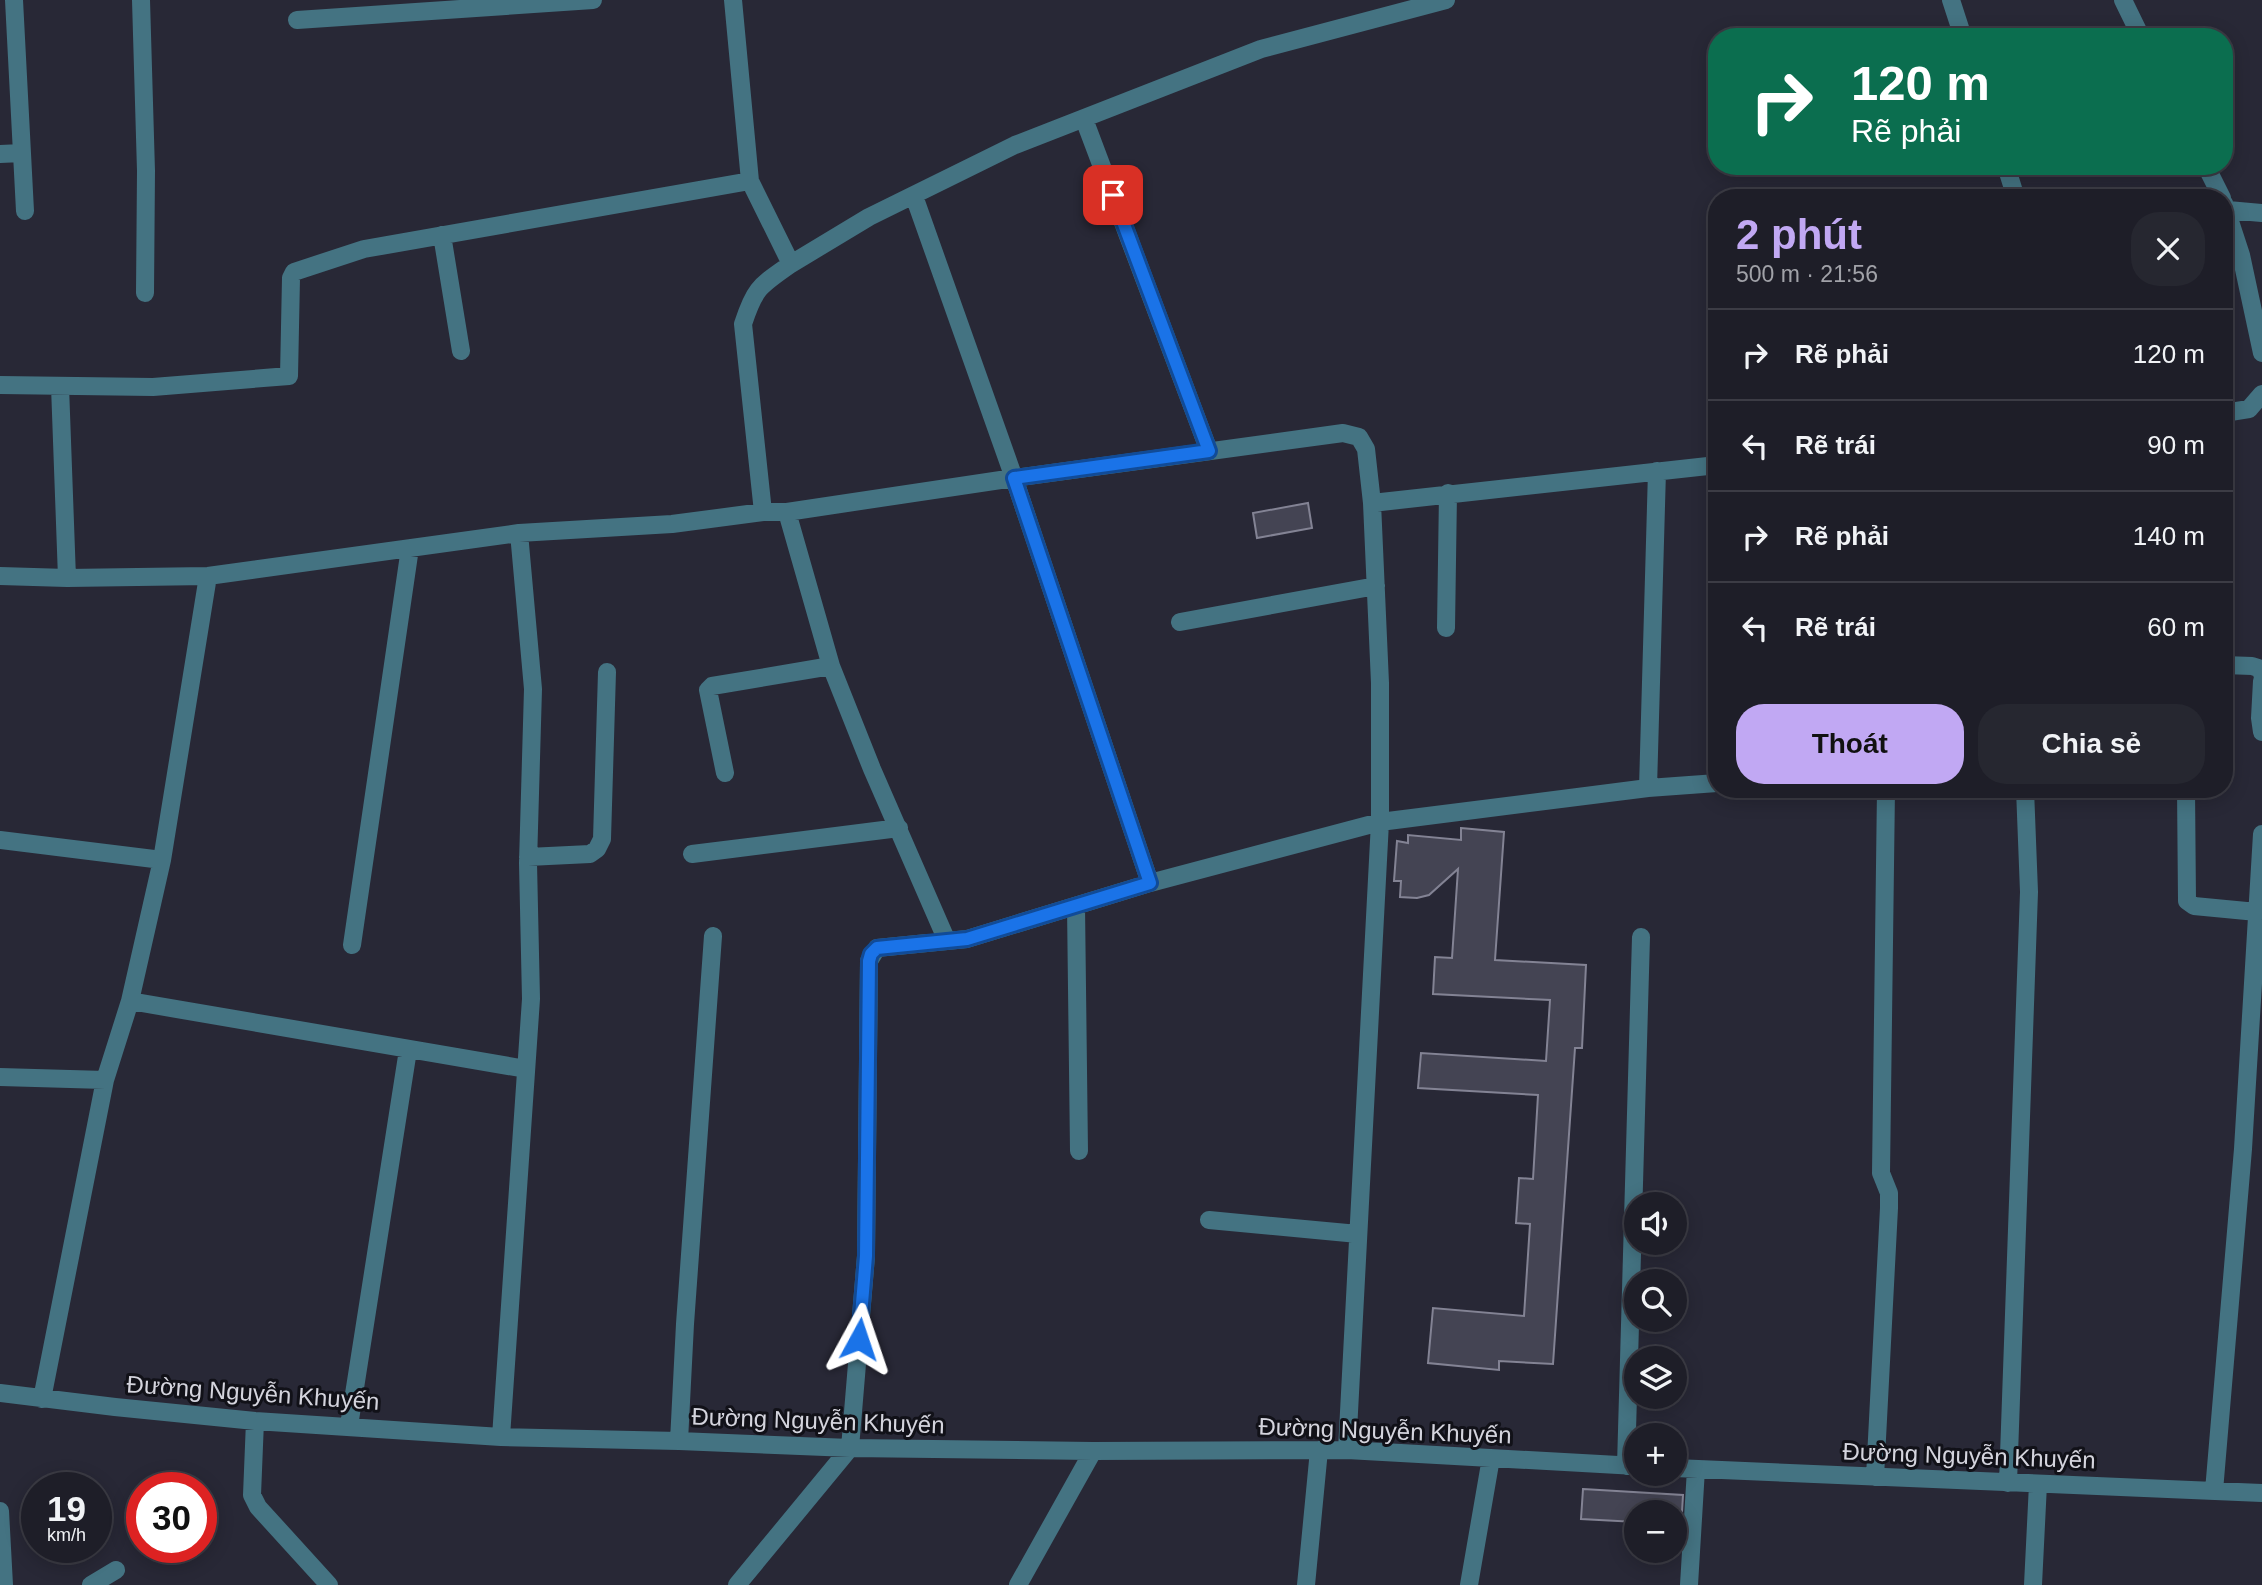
<!DOCTYPE html>
<html lang="vi">
<head>
<meta charset="utf-8">
<style>
	:root { --surface:#1e1e28; --page:#262730; --text:#f1f3f6; --muted:#a1a2a8; --line:#3c3c45; --accent:#c1a8f3 }
	body { margin:0; font-family:Arial,sans-serif; background:var(--page); color:var(--text); height:100vh; display:flex; flex-direction:column; font-size:26px; white-space:nowrap }
	* { box-sizing:border-box; margin:0 }
	p { font-size:23px; color:var(--muted) }
	.icon { flex:none; width:38px; height:38px; fill:none; stroke:currentColor; stroke-width:2; stroke-linecap:round; stroke-linejoin:round }
	.map { position:relative; flex:1; overflow:hidden }
	.panel { position:absolute; left:1708px; top:189px; width:525px; height:609px; display:flex; flex-direction:column; background:var(--surface); border-radius:28px; box-shadow:0 4px 18px #0003,0 0 0 2px var(--line) }
	.panel>* { flex:none }
	.guide { position:absolute; left:1708px; top:28px; width:525px; height:147px; border-radius:28px; box-shadow:0 4px 18px #0003,0 0 0 2px var(--line); background:#0b6e4f; color:#fff; overflow:hidden }
	.tools { position:absolute; left:1624px; top:1192px; display:grid; gap:14px }
	.tools a { display:grid; place-items:center; width:63px; height:63px; border-radius:50%; background:var(--surface); box-shadow:0 4px 18px #0003,0 0 0 2px var(--line); font-size:35px }
	.speed { position:absolute; left:21px; top:1472px; display:flex; gap:14px; font-size:35px; font-weight:700; text-align:center }
	.speed>* { display:grid; place-content:center; width:91px; height:91px; border-radius:50%; background:var(--surface); box-shadow:0 4px 18px #0003,0 0 0 2px var(--line); line-height:1 }
	.speed small { font-size:18px; font-weight:400 }
	.speed .limit { border:10px solid #d22; background:#fff; color:#111 }
	.pin { position:absolute; display:grid; place-items:center; width:60px; height:60px; color:#fff; margin:-30px; border-radius:14px; box-shadow:0 4px 10px #0006 }
	.me { position:absolute; width:77px; margin:-38px; rotate:5deg; stroke-linejoin:round; filter:drop-shadow(0 0 5px #0008) }
	.turn { display:flex; align-items:center; gap:24px; height:147px; padding:0 28px; font-size:32px }
	.turn .icon { width:91px; height:91px; stroke-width:2.5 }
	.turn b { display:block; font-size:49px; line-height:60px }
	.round { display:grid; place-items:center; flex:none; width:74px; height:74px; border-radius:28px; background:var(--page) }
	.overview { display:flex; align-items:center; justify-content:space-between; height:119px; padding:0 28px }
	h1 { font-size:42px; font-weight:600; line-height:52px; color:var(--accent) }
	.cta { display:flex; gap:14px; margin-top:auto; padding:14px 28px }
	.cta a { flex:1; height:80px; border-radius:28px; background:var(--accent); color:#111; font-size:28px; font-weight:600; line-height:80px; text-align:center }
	.cta a+a { background:var(--page); color:var(--text) }
	ul { padding:0; list-style:none }
	li { display:flex; align-items:center; gap:21px; height:91px; padding:0 28px; border-top:2px solid var(--line) }
	li div { flex:1 }
	li b { display:block; font-size:26px }
	li em { font-style:normal }
	.map>svg:first-child { display:block }
	.building { fill:#444453; stroke:#838394; stroke-width:2 }
	.lines { fill:none; stroke-linecap:round; stroke-linejoin:round }
	.minor { stroke:#447382; stroke-width:18 }
	.route-casing { stroke:#114b97; stroke-width:18 }
	.route { stroke:#1a73e8; stroke-width:12 }
	.labels { text-anchor:middle; stroke-width:6; stroke-linejoin:round; paint-order:stroke }
	.street-label { font-size:24px; fill:#d4d4dd; stroke:#111118 }
</style>
</head>
<body>
<div class="map">
<svg width="2262" height="1585" viewBox="0 0 2262 1585">
	<rect width="100%" height="100%" fill="#282836"/>
	<path class="building" d="M1308 503 1312 528 1257 538 1253 513Z
		M1461 828 1504 832 1495 960 1586 965 1582 1048H1575L1553 1364 1499 1361V1370L1428 1363 1433 1308 1524 1316 1530 1224 1516 1223 1519 1178 1533 1179 1538 1095 1418 1088 1421 1053 1546 1061 1550 1000 1433 994 1435 957 1452 958 1458 869 1429 895 1417 898 1400 897 1401 881H1394L1397 841 1408 843V835L1461 840Z
		M1583 1489 1683 1495 1682 1512H1636V1522L1581 1519Z"/>
	<g class="lines">
		<path class="minor" d="M14 0 25 211
			M141 0 146 171 145 293
			M733 0 750 181
			M1951 0 1963 37
			M2123 0 2141 37
			M297 20 593 0
			M1084 119 1209 451
			M0 154 22 153
			M2006 166 2016 198
			M2206 166 2222 198
			M914 196 1014 478 1150 883
			M2224 203 2241 255 2262 353
			M2228 210 2262 213
			M442 235 461 351
			M0 385 153 387 289 376 291 278 294 272 364 249 750 181 791 264 869 217 1015 145 1261 49 1446 0
			M60 386 67 578
			M2224 413 2249 409 2262 394
			M1372 503 1717 465
			M763 512 743 324C755 287 760 286 791 264
			M787 512 831 666 872 769 947 941
			M0 576 67 578 208 576 519 533 672 524 763 512H787L1014 478 1343 433 1359 437 1366 449 1372 503 1380 683V822L1347 1450
			M1180 622 1376 586
			M1446 628 1448 493
			M2224 665 2252 666 2261 669 2262 674
			M2262 681 2260 718 2262 732
			M725 773 708 690 712 686 831 666
			M1648 788 1657 471
			M2186 789 2187 901 2194 906 2257 912
			M0 840 162 860
			M692 854 899 828
			M528 857 590 854 597 849 602 839 607 672
			M1076 906 1079 1151
			M352 945 410 548
			M130 1001 526 1069
			M0 1077 105 1080
			M1209 1220 1358 1234
			M0 1393 115 1407 255 1421 501 1437 679 1441 850 1448 1093 1451 1347 1450 1636 1466
			M42 1399 105 1080 130 1001 162 860 208 576
			M255 1421 252 1495 258 1507 329 1585
			M349 1426 408 1050
			M501 1437 531 999 528 863 533 689 519 533
			M679 1441 685 1324 713 936
			M1626 1466 1641 937
			M1675 1468 2262 1493
			M1875 1477 1889 1208V1193L1881 1173 1886 789
			M2008 1483 2029 892 2025 789
			M2214 1491 2243 1149 2262 834
			M0 1511 4 1585
			M91 1585 116 1570
			M737 1585 850 1448 866 1256 869 961 877 948 967 939 1150 883 1380 822 1648 788 1717 783
			M1018 1585 1093 1451
			M1306 1585 1319 1450
			M1469 1585 1491 1458
			M1689 1585 1696 1469
			M2033 1585 2038 1484"/>
	</g>
	<g class="lines">
		<g class="route-casing">
			<path id="route" d="M859 1339 866 1256 869 961 871 954 877 948 967 939 1150 883 1014 478 1209 451 1113 195"/>
		</g>
		<use href="#route" class="route"/>
	</g>
	<g class="labels">
		<g class="street-label">
			<text transform="translate(253 1393) rotate(4)" y="8">Đường Nguyễn Khuyến</text>
			<text transform="translate(818 1421) rotate(2)" y="8">Đường Nguyễn Khuyến</text>
			<text transform="translate(1385 1431) rotate(2)" y="8">Đường Nguyễn Khuyến</text>
			<text transform="translate(1969 1456) rotate(2)" y="8">Đường Nguyễn Khuyến</text>
		</g>
	</g>
</svg>
<div class="tools">
<a><svg class="icon" aria-label="sound" viewBox="0 0 24 24"><path d="M4 9h4l5-4v14l-5-4H4zM17 9q2 3 0 6"/></svg></a>
<a><svg class="icon" aria-label="search" viewBox="0 0 24 24"><circle cx="10" cy="10" r="6"/><path d="M15 15l6 6"/></svg></a>
<a><svg class="icon" aria-label="layers" viewBox="0 0 24 24"><path d="M12 4l9 5-9 5-9-5zM3 14l9 5 9-5"/></svg></a>
<a>+</a>
<a>−</a>
</div>
<div class="speed"><div>19<small>km/h</small></div><div class="limit">30</div></div>
<div class="pin" style="left:1113px;top:195px;background:#d93025"><svg class="icon" aria-label="arrive" viewBox="0 0 24 24"><path d="M6 21V4h12l-3 4 3 4H6"/></svg></div>
<svg class="me" style="left:859px;top:1339px" viewBox="-20 -20 40 40"><path d="M0-17L14 15 0 8-14 15z" fill="#1a73e8" stroke="#fff" stroke-width="4"/></svg>
<div class="guide">
<div class="turn"><svg class="icon" aria-label="right" viewBox="0 0 24 24"><path d="M7 20v-9h11M14 6l5 5-5 5"/></svg><div><b>120 m</b>Rẽ phải</div></div>
</div>
<section class="panel">
<div class="overview"><div><h1>2 phút</h1><p>500 m · 21:56</p></div><a class="round"><svg class="icon" aria-label="close" viewBox="0 0 24 24"><path d="M6 6l12 12M18 6L6 18"/></svg></a></div>
<ul>
<li><svg class="icon" aria-label="right" viewBox="0 0 24 24"><path d="M7 20v-9h11M14 6l5 5-5 5"/></svg><div><b>Rẽ phải</b></div><em>120 m</em></li>
<li><svg class="icon" aria-label="left" viewBox="0 0 24 24"><path d="M17 20v-9H6M10 6l-5 5 5 5"/></svg><div><b>Rẽ trái</b></div><em>90 m</em></li>
<li><svg class="icon" aria-label="right" viewBox="0 0 24 24"><path d="M7 20v-9h11M14 6l5 5-5 5"/></svg><div><b>Rẽ phải</b></div><em>140 m</em></li>
<li><svg class="icon" aria-label="left" viewBox="0 0 24 24"><path d="M17 20v-9H6M10 6l-5 5 5 5"/></svg><div><b>Rẽ trái</b></div><em>60 m</em></li>
</ul>
<div class="cta"><a>Thoát</a><a>Chia sẻ</a></div>
</section>
</div>
</body>
</html>
